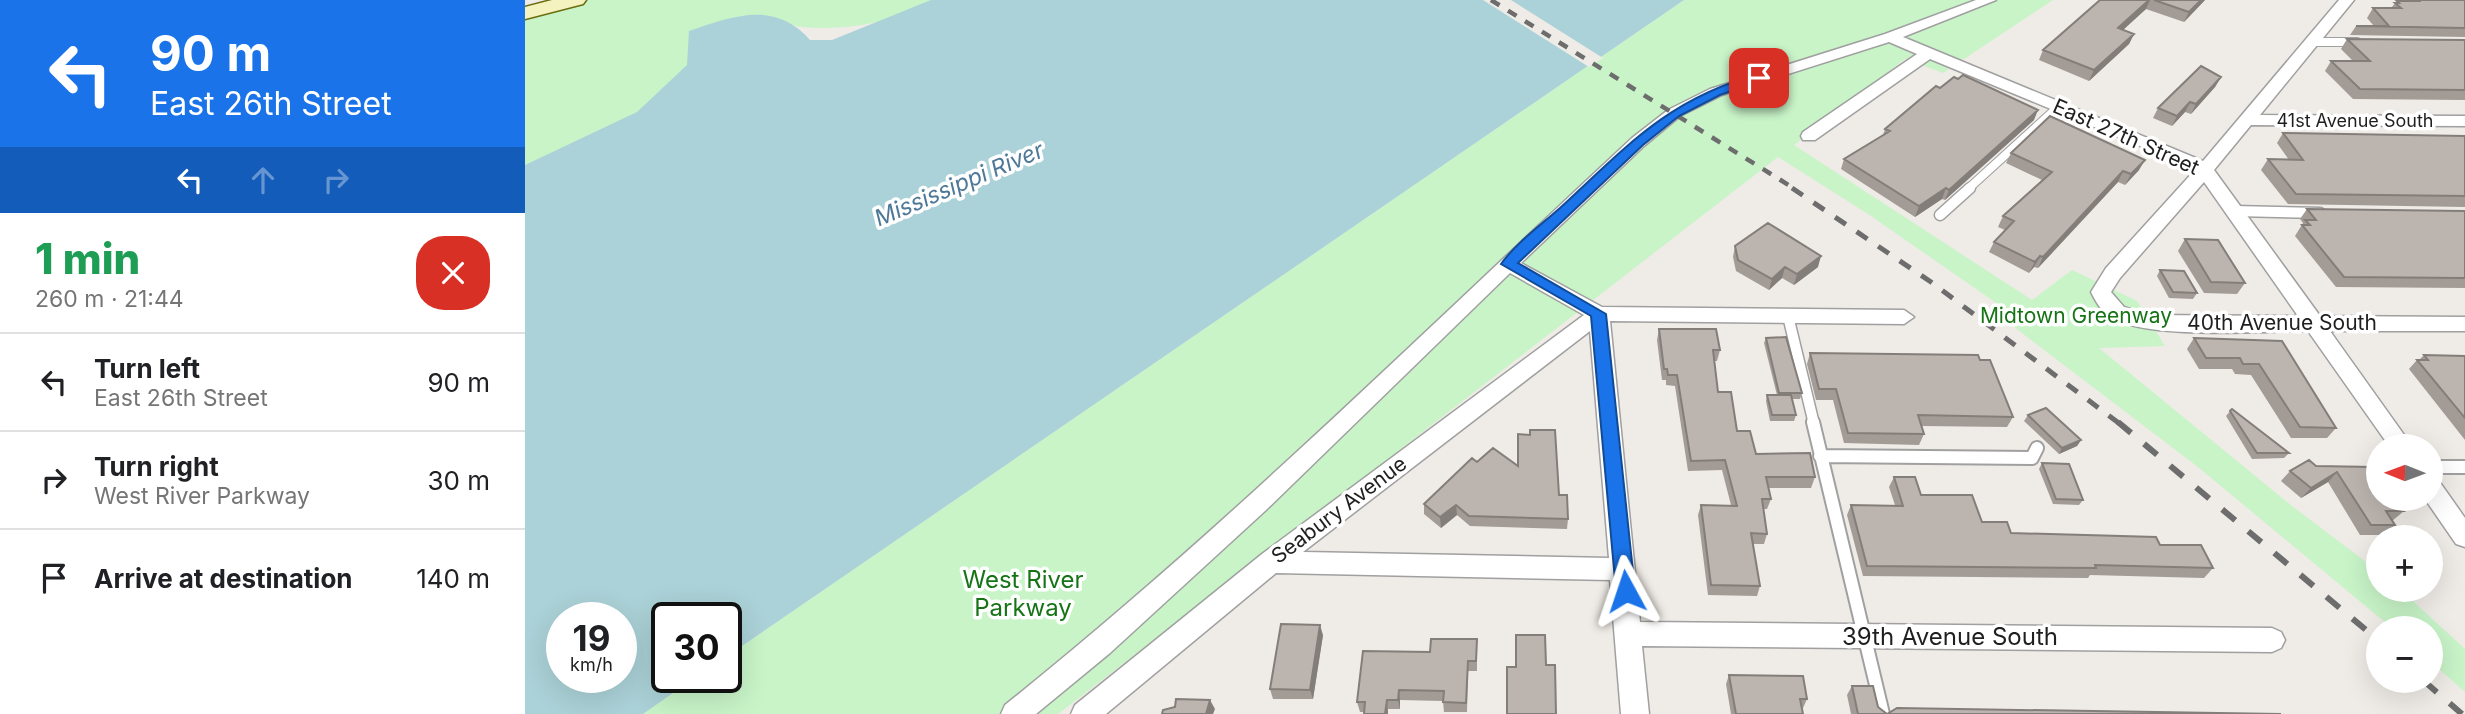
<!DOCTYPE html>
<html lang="en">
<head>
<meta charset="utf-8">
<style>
	:root { --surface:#fff; --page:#f2f2f2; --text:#202124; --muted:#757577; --line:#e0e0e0 }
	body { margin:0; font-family:Inter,sans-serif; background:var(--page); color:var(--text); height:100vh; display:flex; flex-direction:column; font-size:26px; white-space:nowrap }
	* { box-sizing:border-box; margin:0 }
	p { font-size:23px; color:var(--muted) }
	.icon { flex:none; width:38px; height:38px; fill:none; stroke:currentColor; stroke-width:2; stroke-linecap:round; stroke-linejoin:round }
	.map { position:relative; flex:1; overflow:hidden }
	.drawer { display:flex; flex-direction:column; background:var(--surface); width:525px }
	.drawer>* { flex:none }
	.banner { background:#1a73e8; color:#fff; overflow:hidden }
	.needle { width:46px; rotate:271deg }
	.controls { position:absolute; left:1841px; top:434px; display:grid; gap:14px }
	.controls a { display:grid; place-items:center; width:77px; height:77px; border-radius:50%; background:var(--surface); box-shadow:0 7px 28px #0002; font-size:35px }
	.speed { position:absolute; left:21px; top:602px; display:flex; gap:14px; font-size:35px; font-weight:700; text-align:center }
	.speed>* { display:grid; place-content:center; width:91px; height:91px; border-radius:50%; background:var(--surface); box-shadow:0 7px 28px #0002; line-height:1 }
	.speed small { font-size:18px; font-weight:400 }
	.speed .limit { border:4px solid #111; border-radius:10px; background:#fff; color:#111 }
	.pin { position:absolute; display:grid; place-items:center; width:60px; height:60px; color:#fff; margin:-30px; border-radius:14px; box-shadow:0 4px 10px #0006 }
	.me { position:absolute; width:77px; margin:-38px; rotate:355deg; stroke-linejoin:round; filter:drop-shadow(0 0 5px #0008) }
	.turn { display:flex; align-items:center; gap:24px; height:147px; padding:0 35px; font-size:32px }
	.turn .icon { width:91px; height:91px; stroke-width:2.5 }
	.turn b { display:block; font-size:49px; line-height:60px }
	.lanes { display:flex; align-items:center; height:66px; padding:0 35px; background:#0003; justify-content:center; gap:35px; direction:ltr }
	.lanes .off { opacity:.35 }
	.round { display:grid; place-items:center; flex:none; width:74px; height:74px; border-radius:28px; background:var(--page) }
	.summary { display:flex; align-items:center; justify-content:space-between; height:119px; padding:0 35px }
	h1 { font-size:42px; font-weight:800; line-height:52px; color:#1e9e55 }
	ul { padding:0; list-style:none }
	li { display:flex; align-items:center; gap:21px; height:98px; padding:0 35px; border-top:2px solid var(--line) }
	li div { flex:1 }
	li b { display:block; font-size:26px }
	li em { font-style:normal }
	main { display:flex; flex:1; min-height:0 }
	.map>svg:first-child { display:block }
	.park { fill:#c8f4c8 }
	.water { fill:#abd2d8; fill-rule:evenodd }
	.pier { fill:#efebe6 }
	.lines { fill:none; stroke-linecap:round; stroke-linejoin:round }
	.lane-far2-casing { stroke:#a0a0a0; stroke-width:10 }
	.lane-far1-casing { stroke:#a0a0a0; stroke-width:13 }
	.lane-casing { stroke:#a0a0a0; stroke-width:16 }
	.street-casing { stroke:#a0a0a0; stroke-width:3 }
	.secondary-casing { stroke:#6b6d0f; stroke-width:3 }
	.lane-far2 { stroke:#fff; stroke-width:8 }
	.lane-far1 { stroke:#fff; stroke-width:10 }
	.lane { stroke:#fff; stroke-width:12 }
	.street { fill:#fff; fill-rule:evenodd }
	.secondary { fill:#f4f2bf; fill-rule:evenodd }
	.rail-far2 { stroke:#6d6d6d; stroke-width:4.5; stroke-dasharray:10 10; stroke-linecap:butt }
	.rail-far1 { stroke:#6d6d6d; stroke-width:5; stroke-dasharray:13 13; stroke-linecap:butt }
	.rail { stroke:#6d6d6d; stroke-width:6; stroke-dasharray:17 17; stroke-linecap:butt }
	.wall { fill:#a29b96 }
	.shaded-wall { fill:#847e7a }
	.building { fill:#bcb4af; stroke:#847e7a; stroke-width:2 }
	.route { fill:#1a73e8; stroke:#114b97; stroke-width:2 }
	.labels { text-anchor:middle; stroke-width:7; stroke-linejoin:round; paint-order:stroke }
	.far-street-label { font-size:18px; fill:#1f1f1f; stroke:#fff }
	.street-label { font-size:21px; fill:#1f1f1f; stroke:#fff }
	.park-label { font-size:21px; fill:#177416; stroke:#fff }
	.water-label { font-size:23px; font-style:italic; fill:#4d7897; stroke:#fff }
	.near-park-label { font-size:24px; fill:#177416; stroke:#fff }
	.near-street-label { font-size:24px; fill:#1f1f1f; stroke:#fff }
</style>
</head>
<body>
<main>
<section class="drawer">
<div class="banner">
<div class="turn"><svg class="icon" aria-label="left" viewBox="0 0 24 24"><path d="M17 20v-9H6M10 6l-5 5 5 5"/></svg><div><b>90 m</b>East 26th Street</div></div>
<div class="lanes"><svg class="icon" aria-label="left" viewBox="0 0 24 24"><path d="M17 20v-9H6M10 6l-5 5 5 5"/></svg><svg class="icon off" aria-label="ahead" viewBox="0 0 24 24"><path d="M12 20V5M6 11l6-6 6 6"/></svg><svg class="icon off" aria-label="right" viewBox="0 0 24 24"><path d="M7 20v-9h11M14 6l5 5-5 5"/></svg></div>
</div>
<div class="summary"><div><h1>1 min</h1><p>260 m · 21:44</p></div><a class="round" style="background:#d93025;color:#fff"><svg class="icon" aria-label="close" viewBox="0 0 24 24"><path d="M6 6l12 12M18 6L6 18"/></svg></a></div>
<ul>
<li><svg class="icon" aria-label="left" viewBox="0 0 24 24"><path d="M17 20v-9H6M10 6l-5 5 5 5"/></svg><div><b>Turn left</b><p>East 26th Street</p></div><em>90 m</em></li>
<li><svg class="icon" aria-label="right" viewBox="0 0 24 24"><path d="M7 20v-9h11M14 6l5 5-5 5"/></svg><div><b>Turn right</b><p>West River Parkway</p></div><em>30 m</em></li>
<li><svg class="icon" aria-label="arrive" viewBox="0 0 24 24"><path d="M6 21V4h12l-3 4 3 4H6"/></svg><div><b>Arrive at destination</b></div><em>140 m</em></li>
</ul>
</section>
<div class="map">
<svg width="1940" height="714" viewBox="0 0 1940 714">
	<rect width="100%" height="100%" fill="#efebe6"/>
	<path class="park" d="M36 0H427C380 17 329 32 278 27 266 26 253 20 241 17L110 122 0 168V9Z
		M1159 0H1528L1418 73 1380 59 1269 145 1507 300 1547 270 1612 301 1640 346 1574 348 1767 506 1853 571V590H1876L1940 649V692L1906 662V628H1867L1673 467 1489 327 1496 321 1480 309 1343 214 1253 157 533 714H118L171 677H201V657Z"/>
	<path class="water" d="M406 0H1159L201 657V618H142V677H171L118 714H0V165L112 112 162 65 164 31C209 16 250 0 285 40H307ZM37 618H96V677H37Z"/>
	<path class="pier" d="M958 0H986L1078 58 1064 67Z"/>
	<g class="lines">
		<g class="lane-far2-casing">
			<path id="lane-far2" d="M1788 42H1832
				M1443 189 1533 107"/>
		</g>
		<g class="lane-far1-casing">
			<path id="lane-far1" d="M1710 211 1795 213
				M1415 215 1445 188
				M1263 316 1289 424"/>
		</g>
		<g class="lane-casing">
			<path id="lane" d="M1288 422 1358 714
				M1295 456 1507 458 1512 448
				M1906 467H1940"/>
		</g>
		<g class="street-casing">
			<path id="street" d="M1451 0H1471L1378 37 1678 161 1814 0H1829L1735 115 1940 116V126L1726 125 1689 170 1795 316 1940 317V331H1805L1887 446H1864L1783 331C1738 331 1620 340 1586 317 1576 311 1571 302 1566 292L1581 268 1669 171 1654 162 1405 59 1290 140H1278L1276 136 1278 132 1392 54 1364 42 1197 95 1155 116 1119 146 996 263 1077 307 1379 310 1389 317 1379 324 1085 321 1115 622 1747 628 1756 632 1760 640 1756 648 1747 652 1117 646 1124 714H1096L1085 580 751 573 581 714H546L550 705 737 554 1059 315 985 273 740 511 585 653 511 714H476L480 705C700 529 900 330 1107 138L1143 110 1185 89 1360 34ZM1679 182 1773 316 1623 315 1599 307 1586 292 1595 278ZM1065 331 1084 558 778 552Z
				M1906 479 1914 481 1940 518V547L1931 544 1900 499H1906Z"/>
		</g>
		<g class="secondary-casing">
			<path id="secondary" d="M27 0H61L58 4 0 19V7Z"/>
		</g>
		<use href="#lane-far2" class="lane-far2"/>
		<use href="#lane-far1" class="lane-far1"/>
		<use href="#lane" class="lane"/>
		<use href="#street" class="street"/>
		<use href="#secondary" class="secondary"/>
		<path class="rail-far2" d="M966 0 1270 189"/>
		<path class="rail-far1" d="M1267 188 1406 282 1595 424"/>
		<path class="rail" d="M1593 422 1853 640
			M1899 681 1937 714"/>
	</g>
	<path class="wall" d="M1575 0H1680L1659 22 1621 9 1598 30 1609 34 1604 44 1564 81 1514 60 1518 50Z
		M1877 0H1940V37L1825 35 1831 26H1849L1842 18 1848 8H1866L1872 1H1877Z
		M1822 39 1940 40V100L1828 99 1800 71 1806 61H1828L1816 49Z
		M1696 77 1690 87 1666 114 1660 112 1647 126 1628 118 1633 108Z
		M1509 120 1420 200 1417 199 1390 217 1316 169 1319 159 1358 135 1360 129Z
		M1758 133 1940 136V207L1763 204 1736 170 1743 159 1764 160 1752 143Z
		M1486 153 1614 170 1600 185 1593 182 1513 268 1509 267 1504 273 1464 252 1469 242 1480 230 1473 227 1478 216 1517 180 1481 163Z
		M1782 209 1940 211V288L1811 287 1770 236 1778 223 1775 219Z
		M1660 239 1720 283 1712 294 1679 293 1653 251Z
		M1210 246 1293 267 1269 285 1257 278 1244 290 1211 271 1208 257Z
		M1635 270 1672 293 1668 299 1644 298 1632 276Z
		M1134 329 1195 350 1192 361H1189L1193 392 1212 431 1231 454 1290 477 1286 488H1243L1246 499 1242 509H1238L1242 534 1239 544H1228L1235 586 1232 596 1183 595 1173 515 1176 505H1206L1197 470 1163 471 1150 386 1141 385V380H1137L1132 340Z
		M1241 338 1277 393 1275 399H1267L1271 415 1269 421H1245L1241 401 1242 395H1252L1239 343Z
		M1669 338 1757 341 1811 428 1802 438H1766L1726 375 1710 374 1707 369H1674L1662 349Z
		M1285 353 1455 360 1488 417 1482 427 1397 426 1399 434 1394 445 1319 443 1308 400H1291L1282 364Z
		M1899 355 1940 356V440L1884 369 1892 360H1894Z
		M1707 409 1764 453 1759 458 1727 459 1701 416Z
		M1503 415 1556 440 1552 446 1534 454 1499 421Z
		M952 462 1034 495 1043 519 1042 529 945 526 932 515 916 528 899 514V504Z
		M1517 463 1558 500 1554 505 1528 504 1514 469Z
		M1791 466 1849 467 1879 511 1867 521 1870 525 1859 535H1835L1803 482 1776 498 1756 481 1765 471Z
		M1369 477 1396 495 1486 533 1635 545 1688 568 1679 578 1565 575 1563 578 1338 576 1322 515 1326 505H1370L1364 487Z
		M798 635 788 699H748L745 689Z
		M952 639V671H943L942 712H919L918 701 875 700V709H863V714H839V712H835L832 702 905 652Z
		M1204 675 1282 699 1278 708V714H1206L1201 684Z
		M1327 686 1362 714H1756H1326L1322 695Z"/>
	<path class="shaded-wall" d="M1625 0 1621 9 1589 38 1593 28Z
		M1676 0H1680L1659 22 1664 12Z
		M1609 34 1604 44 1564 81 1569 70Z
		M1696 77 1690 87 1666 114 1671 104Z
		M1665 102 1660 112 1647 126 1652 116Z
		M1513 110 1509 120 1420 200 1424 190Z
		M1620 160 1614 170 1600 185 1606 174Z
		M1598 171 1593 182 1513 268 1518 257Z
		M1421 188 1417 199 1390 217 1394 206Z
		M1296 256 1293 267 1269 285 1272 274Z
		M1515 256 1509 267 1504 273 1510 262Z
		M1260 267 1257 278 1244 290 1247 279Z
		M1556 440 1552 446 1534 454 1537 448Z
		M1812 472 1803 482 1776 498 1786 488Z
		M931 505 932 515 916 528 915 517Z
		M795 625 798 635 788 699 785 690Z
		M874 690 875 700V709L873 700Z
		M685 700 690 709 688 714H681Z
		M862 700 863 714H860Z"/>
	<path class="building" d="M1575 0H1624L1593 28 1609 34 1569 70 1518 50Z
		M1629 0H1676L1664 12Z
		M1893 0H1940V28L1831 26H1864L1848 8H1876L1870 3H1874L1872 1H1894Z
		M1822 39 1940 40V90L1835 89 1806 61H1845Z
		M1676 66 1696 77 1671 104 1665 102 1652 116 1633 108Z
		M1438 75 1513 110 1424 190 1421 188 1394 206 1319 159 1365 131 1360 129 1411 86 1415 88 1429 77 1433 79Z
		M1525 116 1620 160 1606 174 1598 171 1518 257 1515 256 1510 262 1469 242 1489 221 1478 216 1527 172 1486 153Z
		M1758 133 1940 136V196L1771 194 1743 159 1778 160Z
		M1782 209 1940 211V278L1819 277 1777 225H1785L1780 220H1791Z
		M1243 223 1296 256 1272 274 1260 267 1247 279 1213 260 1210 246Z
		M1660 239 1693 240 1720 283 1686 282Z
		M1635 270 1659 271 1672 293 1648 292Z
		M1134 329H1191L1195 350H1188L1193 392H1206L1212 431H1225L1231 454 1285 453 1290 477H1241L1246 499H1237L1242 534 1226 533 1235 586 1186 585 1176 505 1212 506 1200 460 1166 461 1152 375H1143L1142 369H1139Z
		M1261 337 1277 393H1254L1241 338Z
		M1669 338 1757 341 1811 428 1775 427 1734 364H1718L1715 358H1681Z
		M1285 353 1453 355 1455 360H1465L1488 417 1393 415 1399 434 1323 433 1311 389H1294Z
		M1899 355 1940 356V418L1892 360H1903Z
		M1242 395H1266L1271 415H1247Z
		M1521 408 1556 440 1537 448 1503 415Z
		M1707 409 1764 453H1732L1705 411Z
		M1005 430H1030L1034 495H1042L1043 519 944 516 931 505 915 517 899 504 947 458 952 462 968 448 993 466V434L1005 435Z
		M1784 460 1791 466 1849 467 1853 473V499H1871L1879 511H1861L1870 525H1846L1812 472 1786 488 1765 471Z
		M1517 463 1544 464 1558 500 1531 499Z
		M1369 477H1390L1396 495H1447L1457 522H1482L1486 533 1631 537 1635 545H1676L1688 568 1570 565 1571 568 1342 566 1326 505 1378 506Z
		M756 624 795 625 785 690 745 689Z
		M991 635H1020L1021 665H1030L1031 714H982V667H991Z
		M906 639H952L951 661H943L941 703 918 702 919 691 874 690 873 700H862L860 714H839L840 702H832L838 651 905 652Z
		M1204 675 1278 676 1282 699H1275L1278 714H1211Z
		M1327 686H1348L1353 707 1362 714 1372 708 1756 714H1333Z
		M651 699 685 700 681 714H637L638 710 650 707Z"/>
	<path class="route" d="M1234 74 1239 75V80L1195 95 1154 116 1118 145 993 263 1081 314 1110 591 1107 597 1101 599 1094 597 1091 591 1066 316 976 264C991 243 1016 225 1035 208 1101 147 1144 98 1234 74Z"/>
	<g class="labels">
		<g class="far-street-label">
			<text x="1830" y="127">41st Avenue South</text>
		</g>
		<g class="street-label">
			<text transform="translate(1601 137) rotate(24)" y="7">East 27th Street</text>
			<text x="1757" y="330">40th Avenue South</text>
			<text transform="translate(814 510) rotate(-37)" y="7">Seabury Avenue</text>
		</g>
		<g class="park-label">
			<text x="1551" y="323">Midtown Greenway</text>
		</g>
		<g class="water-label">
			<text transform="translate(434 184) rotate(-23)" y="8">Mississippi River</text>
		</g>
		<g class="near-park-label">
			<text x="498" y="588">West River<tspan x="498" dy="28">Parkway</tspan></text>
		</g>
		<g class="near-street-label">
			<text x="1425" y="645">39th Avenue South</text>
		</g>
	</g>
</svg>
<div class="controls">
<a><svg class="needle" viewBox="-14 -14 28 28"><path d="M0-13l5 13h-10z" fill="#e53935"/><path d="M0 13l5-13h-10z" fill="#757577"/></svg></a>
<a>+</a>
<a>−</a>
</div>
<div class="speed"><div>19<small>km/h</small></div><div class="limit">30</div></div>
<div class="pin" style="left:1234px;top:78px;background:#d93025"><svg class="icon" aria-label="arrive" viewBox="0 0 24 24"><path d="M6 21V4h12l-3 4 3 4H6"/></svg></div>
<svg class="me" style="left:1101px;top:591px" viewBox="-20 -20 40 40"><path d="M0-17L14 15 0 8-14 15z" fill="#1a73e8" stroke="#fff" stroke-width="4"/></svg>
</div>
</main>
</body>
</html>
